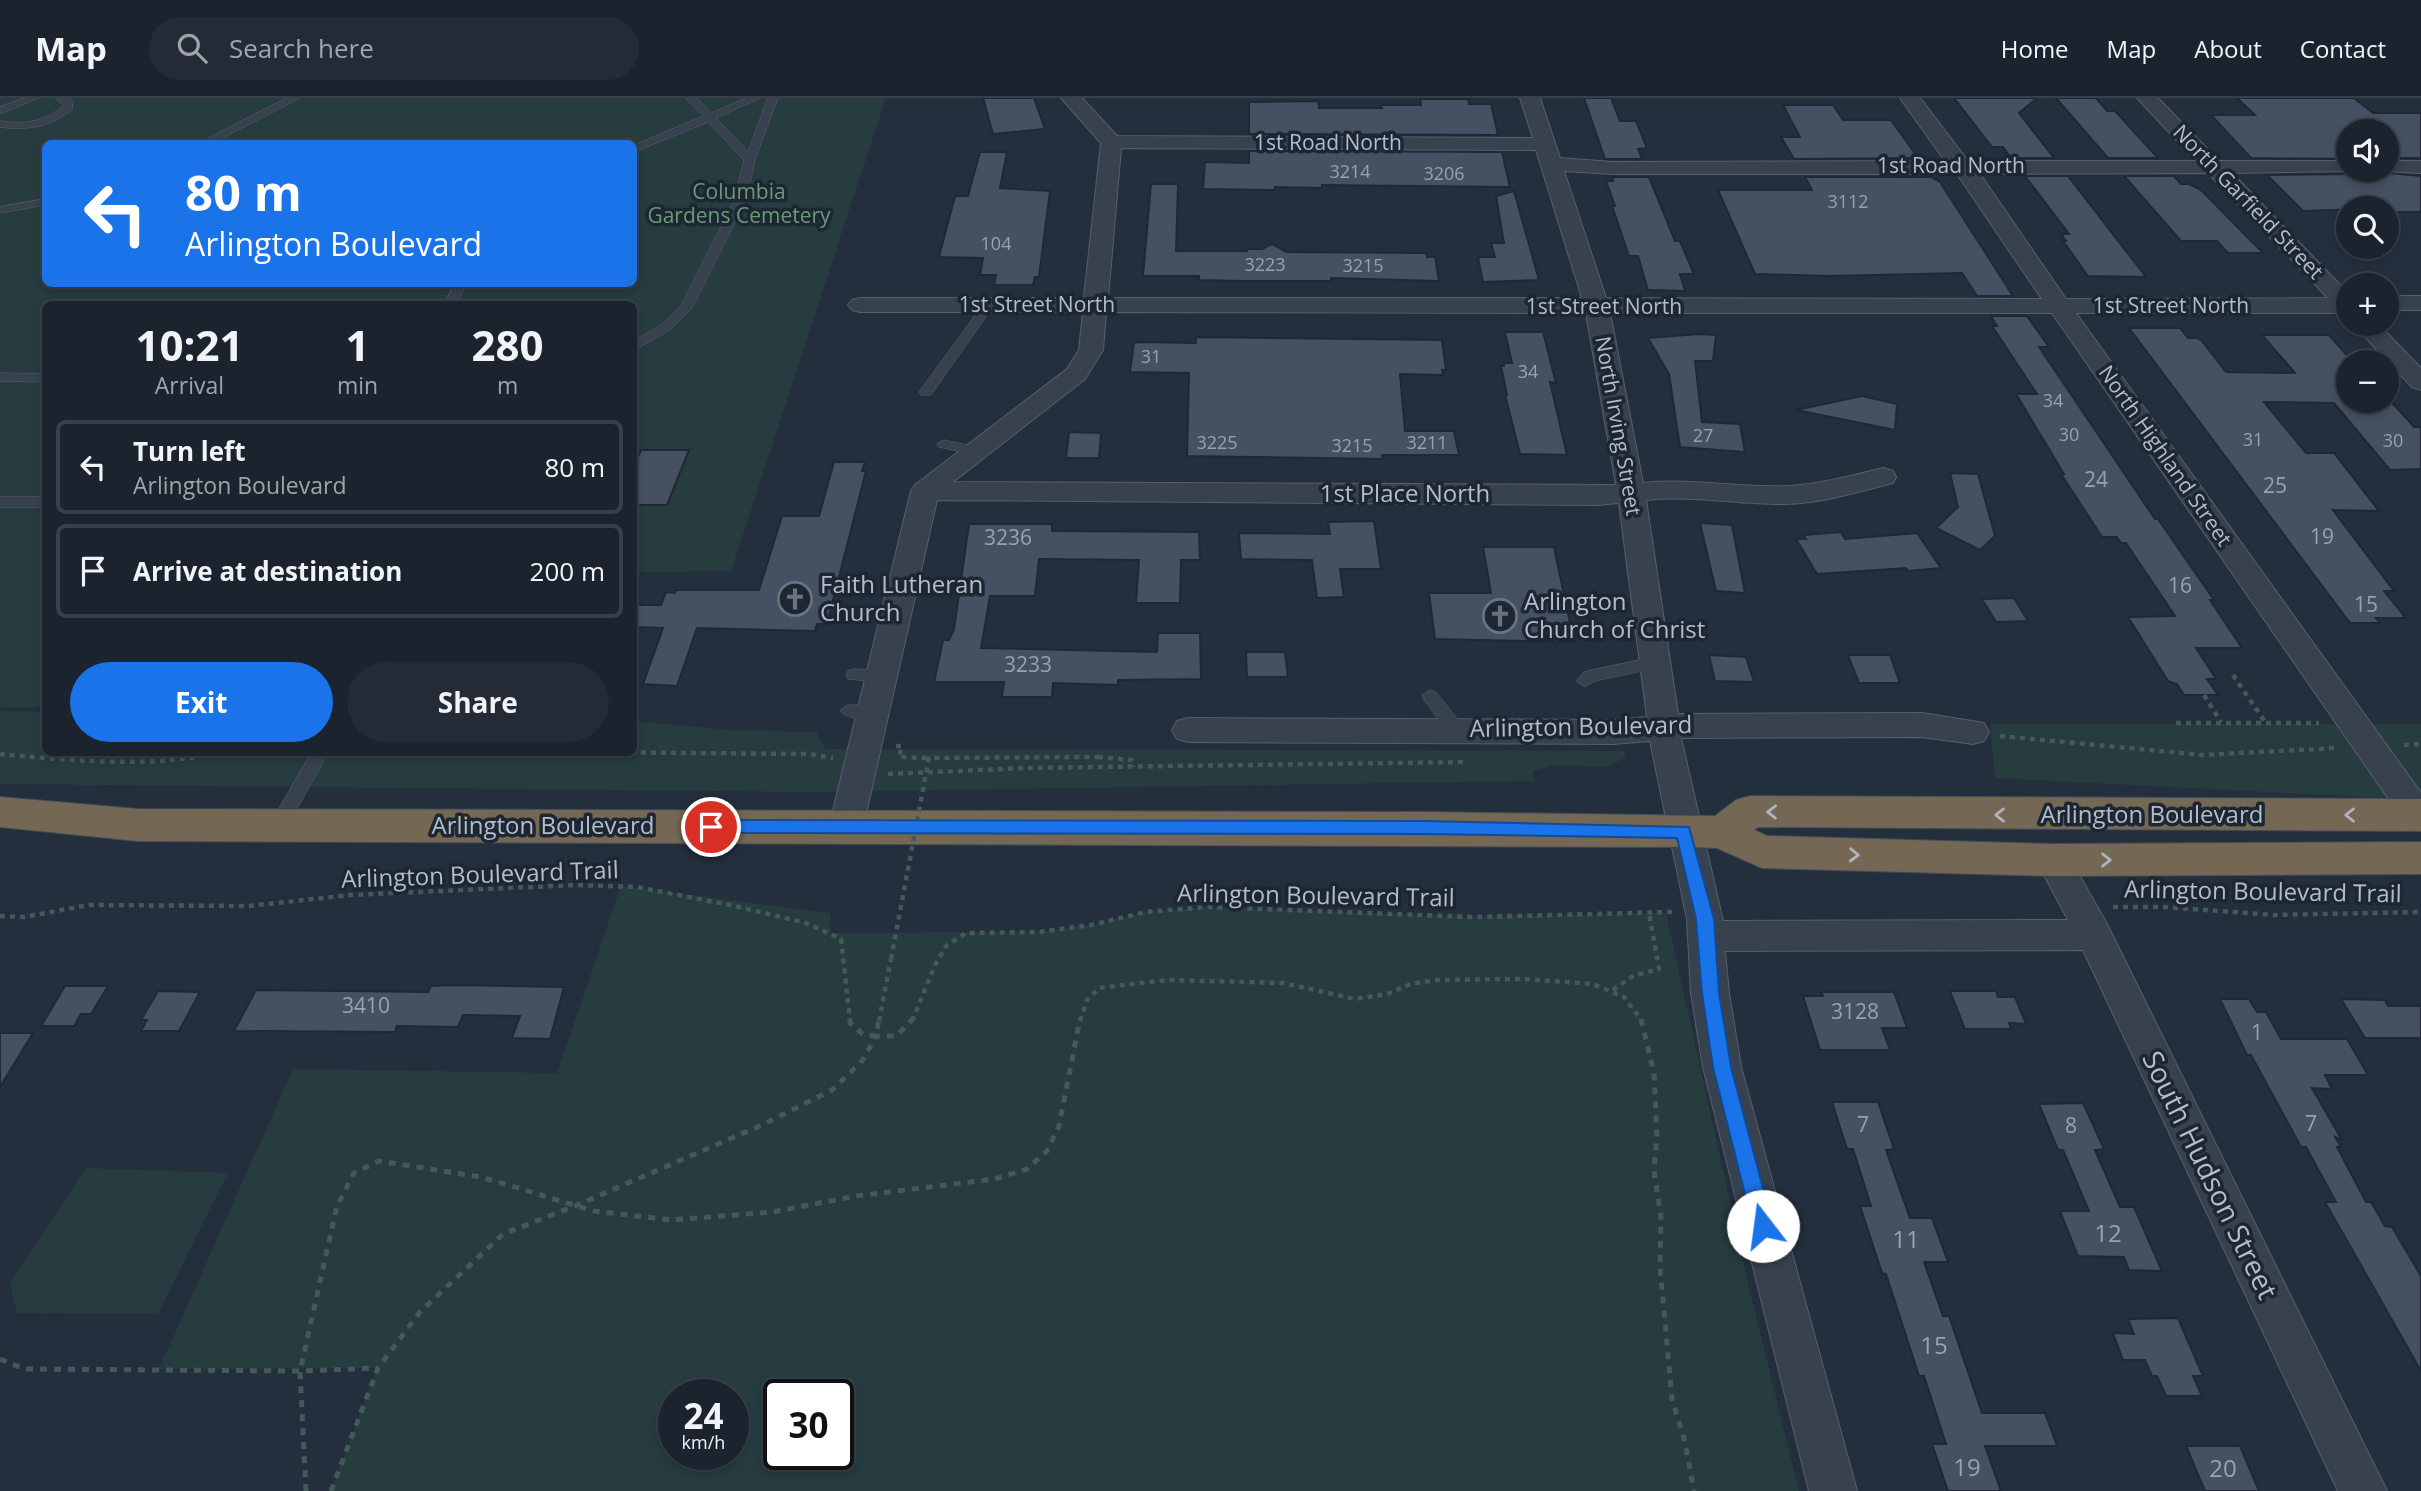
<!DOCTYPE html>
<html lang="en">
<head>
<meta charset="utf-8">
<style>
	:root { --surface:#1b232e; --page:#242b36; --text:#f1f3f6; --muted:#a0a4aa; --line:#39404a; --accent:#1a73e8 }
	body { margin:0; font-family:"Open Sans",sans-serif; background:var(--page); color:var(--text); height:100vh; display:flex; flex-direction:column; font-size:26px; white-space:nowrap }
	* { box-sizing:border-box; margin:0 }
	p { font-size:23px; color:var(--muted) }
	.icon { flex:none; width:38px; height:38px; fill:none; stroke:currentColor; stroke-width:2; stroke-linecap:round; stroke-linejoin:round }
	.map { position:relative; flex:1; overflow:hidden }
	.sheet { position:absolute; left:42px; top:203px; width:595px; height:455px; display:flex; flex-direction:column; background:var(--surface); border-radius:10px; box-shadow:0 4px 10px #0003,0 0 0 2px var(--line) }
	.sheet>* { flex:none }
	.guide { position:absolute; left:42px; top:42px; width:595px; height:147px; border-radius:10px; box-shadow:0 4px 10px #0003,0 0 0 2px var(--line); background:#1a73e8; color:#fff; overflow:hidden }
	.tools { position:absolute; left:2336px; top:21px; display:grid; gap:14px }
	.tools a { display:grid; place-items:center; width:63px; height:63px; border-radius:50%; background:var(--surface); box-shadow:0 4px 10px #0003,0 0 0 2px var(--line); font-size:35px }
	.speed { position:absolute; left:658px; top:1281px; display:flex; gap:14px; font-size:35px; font-weight:700; text-align:center }
	.speed>* { display:grid; place-content:center; width:91px; height:91px; border-radius:50%; background:var(--surface); box-shadow:0 4px 10px #0003,0 0 0 2px var(--line); line-height:1 }
	.speed small { font-size:18px; font-weight:400 }
	.speed .limit { border:4px solid #111; border-radius:10px; background:#fff; color:#111 }
	.pin { position:absolute; display:grid; place-items:center; width:60px; height:60px; color:#fff; margin:-30px; border:4px solid #fff; border-radius:50%; box-shadow:0 2px 7px #0007 }
	.me { position:absolute; width:77px; margin:-38px; rotate:345deg; stroke-linejoin:round; filter:drop-shadow(0 0 5px #0008) }
	.turn { display:flex; align-items:center; gap:24px; height:147px; padding:0 28px; font-size:32px }
	.turn .icon { width:91px; height:91px; stroke-width:2.5 }
	.turn b { display:block; font-size:49px; line-height:60px }
	.eta { display:flex; justify-content:space-evenly; align-items:center; height:119px; text-align:center }
	.eta b { font-size:42px; font-weight:700; line-height:49px }
	.action { display:flex; gap:14px; margin-top:auto; padding:14px 28px }
	.action a { flex:1; height:80px; border-radius:42px; background:var(--accent); color:#fff; font-size:28px; font-weight:700; line-height:80px; text-align:center }
	.action a+a { background:var(--page); color:var(--text) }
	ul { padding:0; list-style:none }
	li { display:flex; align-items:center; gap:21px; height:94px; margin:0 14px 10px; padding:0 14px; border:4px solid var(--line); border-radius:10px }
	li div { flex:1 }
	li b { display:block; font-size:26px }
	li em { font-style:normal }
	header { display:flex; align-items:center; gap:42px; box-sizing:border-box; height:98px; padding:0 35px; background:var(--surface); border-bottom:2px solid var(--line) }
	header strong { font-size:33px }
	nav { display:flex; gap:38px; margin-inline-start:auto; font-size:24px }
	.search { width:490px; height:63px; background:var(--page); display:flex; align-items:center; gap:18px; box-sizing:border-box; padding:0 24px; border-radius:38px; color:var(--muted); font-size:26px }
	.map>svg:first-child { display:block }
	.green { fill:#263c3f; fill-rule:evenodd }
	.building { fill:#455162; stroke:#1f2835; stroke-width:2 }
	.lines { fill:none; stroke-linecap:round; stroke-linejoin:round }
	.lane-casing { stroke:#565f6c; stroke-width:1 }
	.street-casing { stroke:#565f6c; stroke-width:2 }
	.highway-casing { stroke:#434c59; stroke-width:2 }
	.path-far1 { stroke:#44595c; stroke-width:4.5; stroke-dasharray:5 5; stroke-linecap:butt }
	.path { stroke:#44595c; stroke-width:5; stroke-dasharray:7 7; stroke-linecap:butt }
	.lane { fill:#38414e; fill-rule:evenodd }
	.street { fill:#38414e; fill-rule:evenodd }
	.highway { fill:#746855; fill-rule:evenodd }
	.path-bridge { stroke:#44595c; stroke-width:4.5; stroke-dasharray:5 5; stroke-linecap:butt }
	.oneway { stroke:#aeb4bd }
	.route { fill:#1a73e8; stroke:#114b97; stroke-width:2 }
	.labels { text-anchor:middle; stroke-width:7; stroke-linejoin:round; paint-order:stroke }
	.far-number-label { font-size:18px; fill:#98a1af }
	.far-street-label { font-size:21px; fill:#b4bcc9; stroke:#1d2633 }
	.far-park-label { font-size:21px; fill:#6b9a76; stroke:#1d2633 }
	.number-label { font-size:21px; fill:#98a1af }
	.street-label { font-size:24px; fill:#b4bcc9; stroke:#1d2633 }
	.poi-label { font-size:24px; fill:#b4bcc9; stroke:#1d2633; text-anchor:start }
	.near-number-label { font-size:24px; fill:#98a1af }
	.near-street-label { font-size:28px; fill:#b4bcc9; stroke:#1d2633 }
</style>
</head>
<body>
<header>
<strong>Map</strong>
<div class="search"><svg class="icon" aria-label="search" viewBox="0 0 24 24"><circle cx="10" cy="10" r="6"/><path d="M15 15l6 6"/></svg>Search here</div>
<nav><a>Home</a><a>Map</a><a>About</a><a>Contact</a></nav>
</header>
<div class="map">
<svg width="2421" height="1393" viewBox="0 0 2421 1393">
	<rect width="100%" height="100%" fill="#242f3e"/>
	<path class="green" d="M0 0H886L731 473 640 474 634 493V206H46L45 609H0ZM46 46H634V186H46Z
		M0 613 45 614 46 654H634V623L731 632 816 634 826 651 1625 653 1626 659 1607 669 1555 667 1533 673 1534 683 813 694 0 686Z
		M1990 626H2421V699H2365L1995 680Z
		M621 788 830 815 831 835 1039 834 1091 827 1146 814 1208 809 1473 819 1666 815 1752 1202 1799 1393H331L377 1270 159 1271 293 971 557 975ZM674 1297H733V1356H674ZM779 1297H838V1356H779Z
		M86 1070 228 1075 158 1216 17 1215 10 1185Z"/>
	<path class="building" d="M983 0H1034L1045 31 993 36Z
		M1584 0H1611L1620 23H1636L1647 50 1638 51 1642 61H1605Z
		M1954 0H2037L2019 15 2054 60H2011L2003 49H1992Z
		M2056 0H2096L2107 13H2115L2158 60H2108Z
		M2237 0H2354L2373 15H2421V60H2387V33H2348V61L2251 60 2211 17H2255Z
		M1420 1H1468L1469 6H1491L1498 37 1249 36V4L1318 3 1319 10H1382L1381 7H1421Z
		M1783 7H1833L1843 22H1891L1918 60 1794 61 1781 39H1800Z
		M1249 53 1502 54 1510 89 1322 87V90L1275 89V92L1203 91 1205 64 1249 65Z
		M980 54H1007L1000 90 1050 93 1039 179H1035L1033 187H994L996 177H980L983 160 939 159 955 98H968Z
		M2357 72 2421 78V114H2387V110L2303 113 2267 77 2355 76Z
		M2025 78H2068L2146 179 2088 178 2063 143H2066L2061 136H2069Z
		M2124 78H2174L2181 86H2189L2201 92 2263 155H2228L2217 143H2181Z
		M1612 79H1649L1675 143H1680L1694 176H1680L1685 193 1648 192 1638 158H1629L1612 108H1615L1606 83H1613Z
		M1805 79H1931L1940 84 2013 198H1977L1962 175 1829 178 1755 176 1718 92H1812Z
		M1151 86H1178L1176 153H1247V151H1262L1272 146 1286 154 1426 155 1427 159H1435L1439 183 1331 180V183H1244L1199 182V178H1143Z
		M1514 93 1539 182 1483 184 1478 159H1495L1491 145H1504L1496 98Z
		M1991 218H2027L2049 249H2039L2155 421H2158L2214 502H2210L2242 550H2196L2216 581H2207L2218 597H2184L2177 586 2168 583 2128 519 2175 518 2126 445H2121L2117 439H2102L2061 376H2064L2016 296H2037L1992 228H1997Z
		M2129 230H2180L2188 240H2197L2202 243 2226 274 2295 275 2262 237H2329L2353 264H2348V303H2387V299L2414 329H2421V371L2390 372 2334 305 2264 304 2306 355H2334L2379 413 2333 412 2394 493H2384L2406 520H2376L2380 525H2350Z
		M1505 234H1543L1556 285 1550 284 1567 357 1520 356 1505 297H1507L1501 268H1504V265H1512Z
		M1699 236 1716 237 1713 263H1695L1702 324 1740 326 1745 354 1680 349 1669 276 1648 240Z
		M1196 239 1442 242 1446 272H1442L1443 277 1400 276 1405 333H1454L1459 357H1382L1383 361 1187 358 1189 275 1130 274 1134 244 1196 245Z
		M1862 298 1897 306 1895 332 1796 312Z
		M1069 334 1101 335 1099 360H1066Z
		M641 352H689L667 407H634V370Z
		M834 364H865L862 373H866L827 526H817L815 533 697 530 677 588 643 586 663 530 634 529V507H661L666 494 675 495 676 492H759L782 418H819Z
		M1950 375 1978 376 1995 438 1980 452 1936 430 1958 409Z
		M1374 423 1381 471H1340L1344 499 1317 500 1312 462 1241 461 1239 435 1330 436 1328 424Z
		M1700 425 1732 427 1745 495 1716 493Z
		M969 426H1052V433L1199 434 1200 462H1181L1180 505H1136L1139 462 1039 461 1035 498H990L981 550 1157 554 1158 535H1200L1201 581 1118 582V587L1053 585 1052 599H1002L1004 584H934L943 542H949L954 531Z
		M1841 434 1845 441 1917 435 1941 470 1908 473 1906 470 1817 476 1796 441H1806L1803 437Z
		M1483 449H1554L1574 544 1435 541 1429 495H1491Z
		M2014 500 2028 523 1996 524 1982 501Z
		M1246 554H1285L1288 579H1247Z
		M1709 557 1746 559 1754 584 1715 583Z
		M1848 557H1890L1900 585H1859Z
		M452 887 564 889 550 941 512 940 520 918 463 917 458 929 397 928 395 934 234 933 256 892 428 894 431 888Z
		M65 888H108L91 916H81L74 928H41Z
		M158 893 200 894 179 933H141L147 922H141Z
		M1950 893H1996L1998 899H2015L2026 926 2009 925 2011 931H1965Z
		M1821 894H1894L1907 930H1882L1890 952H1820L1803 898H1823Z
		M2220 901H2249L2257 914H2266L2281 941H2347L2368 977H2325L2332 991 2312 990 2342 1042 2335 1039 2341 1049H2337L2366 1104H2371L2385 1128 2392 1129 2421 1178V1273L2325 1104H2336L2306 1049H2301L2251 957H2247Z
		M2341 901 2385 902 2388 908H2421V940H2365Z
		M0 935H33L0 989Z
		M1832 1004H1878L1894 1051 1886 1052 1910 1120H1932L1948 1164H1924L1943 1218H1949L1982 1315H2045L2057 1348H1985L2001 1393H1948L1932 1346H1946L1924 1278H1919L1886 1176 1882 1175 1860 1108H1871L1853 1051H1847Z
		M2083 1005 2104 1051 2095 1052 2120 1109H2134L2162 1173 2129 1172 2124 1159 2078 1158 2060 1113H2089L2063 1052H2058L2039 1006Z
		M2178 1220 2203 1278H2193L2202 1298H2166L2157 1278H2152L2145 1262H2123L2113 1235 2134 1236 2128 1221Z
		M2186 1348H2240L2259 1393H2205Z"/>
	<g class="lines">
		<g class="lane-casing">
			<path id="lane" d="M25 0H39L0 16V9Z
				M56 0H68L73 4 72 11C52 29 26 33 0 29V23C23 27 45 24 63 8Z
				M287 0H300L211 46H197Z
				M686 0H697L711 15 746 0H760L716 20 748 53 768 0H778L755 61 747 100 692 210 670 232 634 252V243L662 226 681 208 735 100 744 62 708 24 634 54V47L703 18Z
				M46 101V107L0 115V109Z
				M455 186H467L456 206H444Z
				M983 203 989 207 985 220 931 297H921L919 294 973 220 979 204Z
				M0 275 46 276V284L0 283Z
				M944 342 981 350 983 353 976 357 939 349 937 346Z
				M0 399H46V409H0Z
				M1654 559 1662 565 1660 569 1595 583 1584 589 1576 583 1584 574Z
				M854 571 880 572 888 578 880 584 848 581 846 577 848 573Z
				M1430 592 1436 594 1462 627 1464 632 1462 637H1450L1424 602 1422 598Z
				M848 607H871L879 613C872 623 847 623 840 613Z
				M312 654H329L285 732H273L270 727Z"/>
		</g>
		<g class="street-casing">
			<path id="street" d="M1061 0H1082L1117 38 1533 40 1520 0H1540L1560 60 1613 64 1945 63 1900 0H1920L1968 63H2196L2137 0H2158L2219 63H2348V72L2355 73 2232 75 2348 195V215H2076L2421 695V729L2406 726 2052 215H1610L1643 385C1691 380 1739 390 1788 388 1820 386 1851 378 1883 370L1893 373 1896 379 1893 385C1858 394 1822 405 1786 406 1740 407 1693 397 1646 402L1678 616 1922 615 1984 625 1989 634 1984 643 1973 646 1922 639 1681 640 1723 823 2068 822 2036 762 2041 752 2053 748 2065 752 2107 826 2387 1393H2338L2083 852 1725 853 1729 895 1741 969 1857 1393H1809L1703 969 1691 895 1687 821 1650 643 1613 646 1188 644 1177 641 1172 632 1177 623 1188 620 1613 622 1647 619 1619 405 1597 407 937 402 863 729 858 739 846 743 834 739 829 729 911 393 915 387 1067 271 1079 252 1083 214H860L852 212 848 207 852 202 860 200H1084L1101 45ZM1121 50 1536 52 1582 200H1108ZM1564 73 1613 76H1957L2042 201 1606 200ZM2208 75 2328 200 2066 201 1980 76ZM1106 214 1586 215 1616 387 953 384 1085 281 1103 252Z
				M2387 63H2421V75L2380 73 2387 72Z
				M2387 198H2421V212H2387Z
				M2353 226H2378L2421 270V292L2412 289Z"/>
		</g>
		<g class="highway-casing">
			<path id="highway" d="M1750 698 2421 701V733L1758 729 1754 732 1767 738 2053 746 2421 744V776L2053 778 1762 770 1717 750 1683 749 138 743 0 729V699L138 711 1424 714 1715 718 1736 702Z"/>
		</g>
		<path class="path-far1" d="M2233 577 2265 624
			M2204 597 2221 624
			M2176 625H2319
			M2000 638 2203 657 2336 650
			M2404 647 2421 646
			M896 648H902L899 659 929 660
			M571 654 809 656 833 660
			M0 656C64 662 158 671 219 654
			M1098 659 1132 662 1133 669
			M888 676 1025 670 1467 664
			M2113 809H2166L2273 817 2421 814
			M0 818 24 819 89 807 248 808 351 797 576 787 637 789 735 808 806 825 841 841 850 923
			M1613 892 1633 878 1659 871 1649 815
			M879 923 891 861
			M912 923 935 867 946 848 966 835 1039 834 1091 827 1146 814 1208 809 1473 819 1672 814
			M1080 923 1087 902 1099 890 1168 882 1283 885 1355 901 1387 896 1411 886 1436 882 1522 881 1593 886 1624 899 1642 923"/>
		<path class="path" d="M850 921V925L864 937 876 938 879 921
			M1641 921 1654 975 1657 1037 1654 1073 1661 1119 1660 1169 1672 1301 1685 1344 1694 1393
			M0 1261 24 1271 300 1273 378 1270
			M306 1393 300 1273 337 1108 354 1075 379 1063 481 1079 594 1113 671 1122 773 1114 856 1098 995 1081 1027 1071 1047 1053 1059 1028 1080 921
			M331 1393 378 1270 420 1214 503 1136 575 1108 762 1027 832 992 862 963 876 938H896L913 921"/>
		<use href="#lane" class="lane"/>
		<use href="#street" class="street"/>
		<use href="#highway" class="highway"/>
		<path class="path-bridge" d="M891 861 929 660 1098 659"/>
	</g>
	<defs><path id="oneway-chevron" d="M-2-3.5L2.5 0L-2 3.5" fill="none" stroke-width="1.6" stroke-linecap="round" stroke-linejoin="round" transform="scale(1.75)"/></defs>
	<g class="oneway">
		<use href="#oneway-chevron" transform="translate(1772 714) rotate(-179)"/>
		<use href="#oneway-chevron" transform="translate(2000 717) rotate(-180)"/>
		<use href="#oneway-chevron" transform="translate(2350 717) rotate(-180)"/>
		<use href="#oneway-chevron" transform="translate(1854 757) rotate(2)"/>
		<use href="#oneway-chevron" transform="translate(2106 762)"/>
	</g>
	<path class="route" d="M711 722 1424 723 1689 729 1714 821 1719 895 1731 969 1773 1128 1771 1135 1763 1138 1756 1135 1753 1128 1713 969 1702 895 1696 821 1677 740 1424 736 711 735 705 733 703 729 705 724Z"/>
	<defs>
		<g id="church-ring" transform="scale(1.75)"><circle r="9.5" fill="#1d2633" stroke="#6b7280" stroke-width="1.5"/><path d="M-1.2-6h2.4v3.5h3.3v2.4h-3.3V6h-2.4V-.1h-3.3v-2.4h3.3Z" fill="#6b7280"/></g>
	</defs>
	<g fill-rule="evenodd">
		<use href="#church-ring" x="795" y="501"/>
		<use href="#church-ring" x="1500" y="518"/>
	</g>
	<g class="labels">
		<g class="far-number-label">
			<text x="1350" y="80">3214</text>
			<text x="1444" y="82">3206</text>
			<text x="1848" y="110">3112</text>
			<text x="996" y="152">104</text>
			<text x="1265" y="173">3223</text>
			<text x="1363" y="174">3215</text>
			<text x="1151" y="265">31</text>
			<text x="1528" y="280">34</text>
			<text x="2053" y="309">34</text>
			<text x="2069" y="343">30</text>
			<text x="1703" y="344">27</text>
			<text x="2253" y="348">31</text>
			<text x="2393" y="349">30</text>
			<text x="1217" y="351">3225</text>
			<text x="1427" y="351">3211</text>
			<text x="1352" y="354">3215</text>
		</g>
		<g class="far-street-label">
			<text x="1328" y="52">1st Road North</text>
			<text x="1951" y="75">1st Road North</text>
			<text transform="translate(2248 104) rotate(46)" y="7">North Garfield Street</text>
			<text x="1037" y="214">1st Street North</text>
			<text x="2171" y="215">1st Street North</text>
			<text x="1604" y="216">1st Street North</text>
			<text transform="translate(1618 328) rotate(80)" y="7">North Irving Street</text>
			<text transform="translate(2165 358) rotate(55)" y="7">North Highland Street</text>
		</g>
		<g class="far-park-label">
			<text x="739" y="101">Columbia<tspan x="739" dy="24">Gardens Cemetery</tspan></text>
		</g>
		<g class="number-label">
			<text x="2096" y="389">24</text>
			<text x="2275" y="395">25</text>
			<text x="2322" y="446">19</text>
			<text x="1008" y="447">3236</text>
			<text x="2180" y="495">16</text>
			<text x="2366" y="514">15</text>
			<text x="1028" y="574">3233</text>
			<text x="366" y="915">3410</text>
			<text x="1855" y="921">3128</text>
			<text x="2257" y="942">1</text>
			<text x="2311" y="1033">7</text>
			<text x="1863" y="1034">7</text>
			<text x="2071" y="1035">8</text>
		</g>
		<g class="street-label">
			<text x="1405" y="404">1st Place North</text>
			<text transform="translate(1581 629) rotate(-1)" y="8">Arlington Boulevard</text>
			<text x="2152" y="725">Arlington Boulevard</text>
			<text x="543" y="736">Arlington Boulevard</text>
			<text transform="translate(480 777) rotate(-2)" y="8">Arlington Boulevard Trail</text>
			<text transform="translate(2263 794) rotate(1)" y="8">Arlington Boulevard Trail</text>
			<text transform="translate(1316 798) rotate(1)" y="8">Arlington Boulevard Trail</text>
		</g>
		<g class="poi-label">
			<text x="820" y="495">Faith Lutheran<tspan x="820" dy="28">Church</tspan></text>
			<text x="1524" y="512">Arlington<tspan x="1524" dy="28">Church of Christ</tspan></text>
		</g>
		<g class="near-number-label">
			<text x="2108" y="1144">12</text>
			<text x="1906" y="1150">11</text>
			<text x="1934" y="1256">15</text>
			<text x="1967" y="1378">19</text>
			<text x="2223" y="1379">20</text>
		</g>
		<g class="near-street-label">
			<text transform="translate(2210 1077) rotate(64)" y="10">South Hudson Street</text>
		</g>
	</g>
</svg>
<div class="tools">
<a><svg class="icon" aria-label="sound" viewBox="0 0 24 24"><path d="M4 9h4l5-4v14l-5-4H4zM17 9q2 3 0 6"/></svg></a>
<a><svg class="icon" aria-label="search" viewBox="0 0 24 24"><circle cx="10" cy="10" r="6"/><path d="M15 15l6 6"/></svg></a>
<a>+</a>
<a>−</a>
</div>
<div class="speed"><div>24<small>km/h</small></div><div class="limit">30</div></div>
<div class="pin" style="left:711px;top:729px;background:#d93025"><svg class="icon" aria-label="arrive" viewBox="0 0 24 24"><path d="M6 21V4h12l-3 4 3 4H6"/></svg></div>
<svg class="me" style="left:1763px;top:1128px" viewBox="-20 -20 40 40"><circle r="19" fill="#fff"/><path d="M0-13L10 11 0 6-10 11z" fill="#1a73e8"/></svg>
<div class="guide">
<div class="turn"><svg class="icon" aria-label="left" viewBox="0 0 24 24"><path d="M17 20v-9H6M10 6l-5 5 5 5"/></svg><div><b>80 m</b>Arlington Boulevard</div></div>
</div>
<section class="sheet">
<div class="eta">
<div><b>10:21</b><p>Arrival</p></div>
<div><b>1</b><p>min</p></div>
<div><b>280</b><p>m</p></div>
</div>
<ul>
<li><svg class="icon" aria-label="left" viewBox="0 0 24 24"><path d="M17 20v-9H6M10 6l-5 5 5 5"/></svg><div><b>Turn left</b><p>Arlington Boulevard</p></div><em>80 m</em></li>
<li><svg class="icon" aria-label="arrive" viewBox="0 0 24 24"><path d="M6 21V4h12l-3 4 3 4H6"/></svg><div><b>Arrive at destination</b></div><em>200 m</em></li>
</ul>
<div class="action"><a>Exit</a><a>Share</a></div>
</section>
</div>
</body>
</html>
